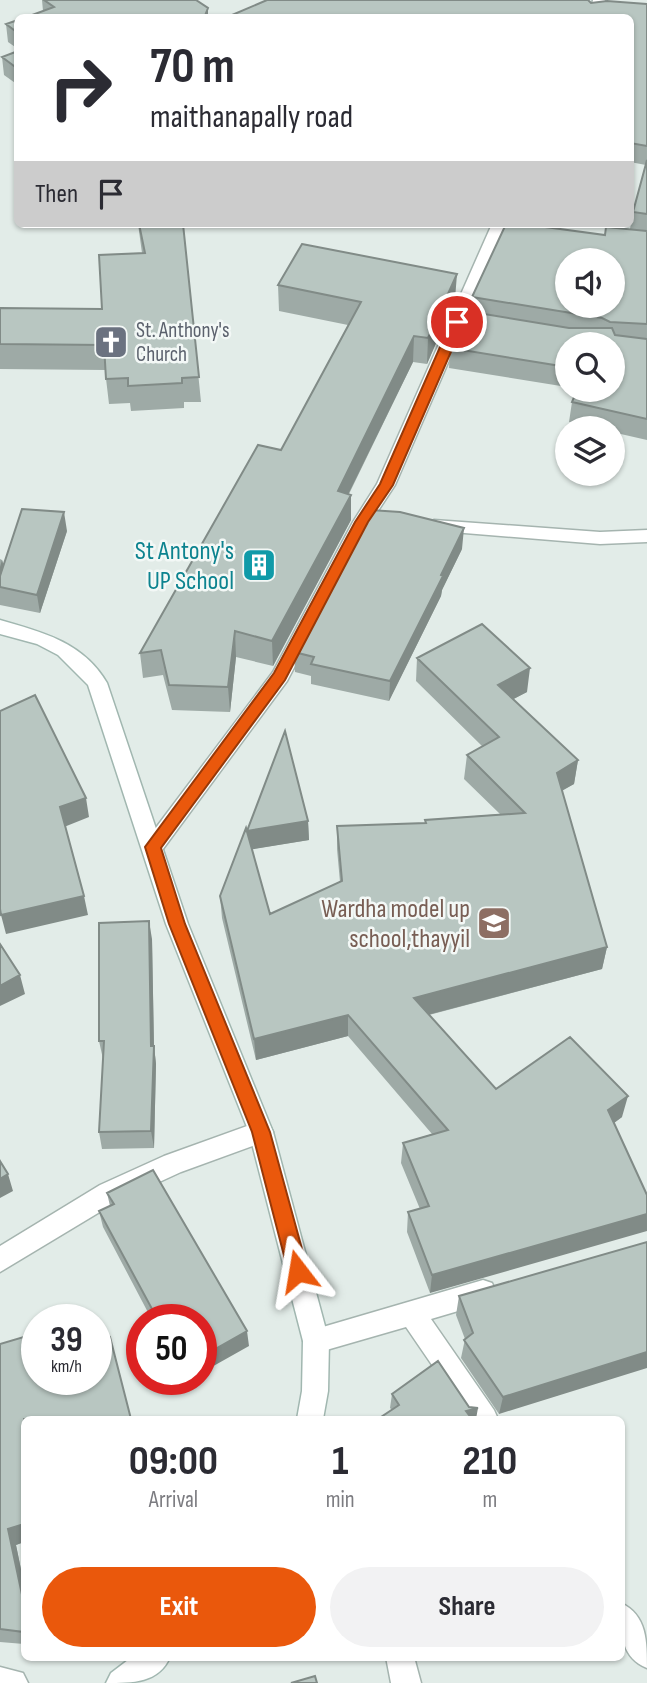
<!DOCTYPE html>
<html lang="en">
<head>
<meta charset="utf-8">
<style>
	:root { --surface:#fff; --page:#f2f2f3; --text:#2b2b33; --muted:#7c7c81; --accent:#ea580c }
	body { margin:0; font-family:"Sofia Sans Condensed",sans-serif; background:var(--page); color:var(--text); height:100vh; display:flex; flex-direction:column; font-size:26px; white-space:nowrap }
	* { box-sizing:border-box; margin:0 }
	p { font-size:23px; color:var(--muted) }
	.icon { flex:none; width:38px; height:38px; fill:none; stroke:currentColor; stroke-width:2; stroke-linecap:round; stroke-linejoin:round }
	.map { position:relative; flex:1; overflow:hidden }
	.sheet { position:absolute; left:21px; top:1416px; width:604px; height:245px; display:flex; flex-direction:column; background:var(--surface); border-radius:10px; box-shadow:0 2px 5px #0004 }
	.sheet>* { flex:none }
	.top-card { position:absolute; left:14px; top:14px; width:620px; height:214px; border-radius:10px; box-shadow:0 2px 5px #0004; background:#fff; color:var(--text); overflow:hidden }
	.tools { position:absolute; left:555px; top:248px; display:grid; gap:14px }
	.tools a { display:grid; place-items:center; width:70px; height:70px; border-radius:50%; background:var(--surface); box-shadow:0 2px 5px #0004; font-size:35px }
	.speed { position:absolute; left:21px; top:1304px; display:flex; gap:14px; font-size:35px; font-weight:700; text-align:center }
	.speed>* { display:grid; place-content:center; width:91px; height:91px; border-radius:50%; background:var(--surface); box-shadow:0 2px 5px #0004; line-height:1 }
	.speed small { font-size:18px; font-weight:400 }
	.speed .limit { border:10px solid #d22; background:#fff; color:#111 }
	.pin { position:absolute; display:grid; place-items:center; width:60px; height:60px; color:#fff; margin:-30px; border:4px solid #fff; border-radius:50%; box-shadow:0 2px 7px #0007 }
	.me { position:absolute; width:77px; margin:-38px; rotate:346deg; stroke-linejoin:round; filter:drop-shadow(0 0 5px #0008) }
	.turn { display:flex; align-items:center; gap:24px; height:147px; padding:0 21px; font-size:32px }
	.turn .icon { width:91px; height:91px; stroke-width:2.5 }
	.turn b { display:block; font-size:49px; line-height:60px }
	.then { display:flex; align-items:center; height:66px; padding:0 21px; background:#0003; gap:14px; font-size:26px }
	.eta { display:flex; justify-content:space-evenly; align-items:center; height:119px; text-align:center }
	.eta b { font-size:42px; font-weight:700; line-height:49px }
	.cta { display:flex; gap:14px; margin-top:auto; padding:14px 21px }
	.cta a { flex:1; height:80px; border-radius:42px; background:var(--accent); color:#fff; font-size:28px; font-weight:700; line-height:80px; text-align:center }
	.cta a+a { background:var(--page); color:var(--text) }
	.map>svg:first-child { display:block }
	.lines { fill:none; stroke-linecap:round; stroke-linejoin:round }
	.street-casing { stroke:#a5b4af; stroke-width:3 }
	.secondary-casing { stroke:#a1b7b0; stroke-width:3 }
	.street { fill:#fff; fill-rule:evenodd }
	.secondary { fill:#fff; fill-rule:evenodd }
	.wall { fill:#9eaaa6 }
	.shaded-wall { fill:#818b87 }
	.building { fill:#b8c6c1; stroke:#818b87; stroke-width:2; fill-rule:evenodd }
	.route { fill:#ea580c; stroke:#983908; stroke-width:2 }
	.labels { text-anchor:middle; stroke-width:5; stroke-linejoin:round; paint-order:stroke }
	.far-worship-label { font-size:21px; fill:#5b616d; stroke:#f3f8f6; text-anchor:start }
	.culture-label { font-size:26px; fill:#0d838f; stroke:#f3f8f6; text-anchor:end }
	.education-label { font-size:26px; fill:#785e54; stroke:#f3f8f6; text-anchor:end }
</style>
</head>
<body>
<div class="map">
<svg width="647" height="1683" viewBox="0 0 647 1683">
	<rect width="100%" height="100%" fill="#e2ece8"/>
	<g class="lines">
		<g class="street-casing">
			<path id="street" d="M593 0H605L602 18H589Z
				M492 224H508L395 485 370 523 287 681 160 853 153 855 146 853 142 847 146 841 273 672 353 522 377 484Z
				M434 520 600 532 647 530V542L600 544 428 530 425 526Z
				M261 1121 269 1124 273 1132 269 1140 181 1172 118 1201 0 1272V1246L100 1185 164 1156Z
				M483 1280 492 1283 496 1292 492 1301 431 1319 494 1410 498 1419H469L406 1327 316 1353 307 1350 303 1341 307 1332 316 1329Z
				M621 1603C647 1615 647 1642 647 1668 619 1657 621 1629 621 1603Z
				M386 1657H414L421 1683H391Z
				M0 1667 23 1673 28 1683H0Z"/>
		</g>
		<g class="secondary-casing">
			<path id="secondary" d="M0 620C42 632 83 642 107 683L188 924 273 1132 329 1341 328 1391 323 1419H297L302 1391 303 1341 249 1132 166 924 88 685 58 655 37 644 0 634Z
				M132 1657H170C159 1683 133 1683 106 1683L111 1673Z"/>
		</g>
		<use href="#street" class="street"/>
		<use href="#secondary" class="secondary"/>
	</g>
	<path class="wall" d="M42 0H196L208 8V18H24L43 11Z
		M591 3 647 4V440L612 432V429H599L569 422 572 402 612 390 567 345V387L449 368 450 348 471 312 472 297 605 235 630 229 633 212 646 165 630 162V18Z
		M18 20V49L8 42 6 24Z
		M18 51V85L4 75 2 57Z
		M138 224H183L201 402H184V408L131 411 130 403 109 404 105 370 0 369V308L102 309 142 253Z
		M278 285 455 299 427 364 413 362 349 494 351 495V520L273 666 236 657 230 712 172 710 163 675 143 678 140 653 281 450 348 325 279 311Z
		M67 531 40 613 0 605V559L2 560 4 565Z
		M462 549 442 590 441 596 389 701 311 684V676L295 672 294 652Z
		M417 658 527 692 513 699 578 760 574 784 562 790 607 947 602 969 429 1015 496 1089 622 1117 614 1123 430 1293 407 1232 408 1212 420 1209 401 1163 403 1143 432 1134 348 1036 256 1060 222 918 220 896 247 831 308 821 309 840 252 849 270 914 340 882 337 849V826L425 823V820L500 814 464 779 467 755 482 746 416 681Z
		M152 939 154 1046 156 1064 154 1148 102 1149 99 1132 103 1059 99 1041Z
		M107 1193 249 1346 201 1320H152L103 1227 99 1211 110 1206Z
		M647 1242 499 1414 461 1358 465 1339 456 1315 459 1296Z
		M0 1344 24 1419V1542L16 1545 24 1584V1644L0 1642Z
		M392 1394 476 1419 392 1410 390 1408Z"/>
	<path class="shaded-wall" d="M208 8V18H204Z
		M457 274 455 299 427 364 428 338Z
		M414 336 413 362 337 517 338 491Z
		M351 495V520L273 666 272 641Z
		M64 512 67 531 40 613 37 595Z
		M464 528 462 549 442 590 441 596 389 701 390 681Z
		M2 560 7 580 0 587V567Z
		M235 631 236 657 230 712 228 687Z
		M530 668 527 692 495 709 498 685Z
		M578 760 574 784 553 796 557 773Z
		M86 798 89 817 64 827 60 807Z
		M308 821 309 840 248 850 247 831Z
		M84 896 88 915 6 934 1 915Z
		M149 921 152 939 154 1048V1046L156 1064 154 1148 151 1131V1046Z
		M607 947 602 969 412 1019 414 998Z
		M20 975 25 994 0 1006V986Z
		M348 1015V1036L256 1060 254 1039Z
		M628 1096 622 1117 603 1131 608 1110Z
		M8 1174 13 1191 0 1198V1179Z
		M647 1214V1231L430 1293 432 1275Z
		M247 1331 249 1346 201 1373V1357Z
		M647 1352V1368L499 1414 503 1397Z
		M478 1408 476 1419H465L466 1411Z
		M24 1524V1542L16 1545 24 1584V1604L8 1529Z"/>
	<path class="building" d="M44 0H196L208 8 204 18H24L54 7Z
		M267 0H588L591 3 607 1 647 4V146L630 143V18H225Z
		M18 20V33L6 24Z
		M18 51V69L2 57Z
		M647 160V214L633 212Z
		M139 224H183L199 377 182 378V383L128 386V378L106 379 104 345 0 344V308L102 309 99 255 145 253Z
		M506 224H523L605 235 606 227 647 231V324L610 322 602 318 472 297ZM567 261H612V306H567Z
		M302 244 457 274 428 338 414 336 338 491 351 495 272 641 235 631 228 687 169 685 161 650 140 653 258 445 281 450 361 302 278 285Z
		M466 311 569 328H612L615 335 647 339V419L572 402 577 390H612V345H567V367L450 348Z
		M22 509 64 512 37 595 0 587V576Z
		M370 510 400 512 464 528 441 575 443 576 390 681 311 664 314 657 294 652Z
		M482 624 530 668 498 685 578 760 557 773 607 947 414 998 496 1089 570 1037 628 1096 608 1110 647 1195V1214L432 1275 408 1212 429 1206 403 1143 448 1130 348 1015 254 1039 220 896 246 828 270 914 342 881 337 826 426 823 425 820 525 813 467 755 499 737 417 658Z
		M35 695 86 798 60 807 84 896 1 915 0 909V711Z
		M285 731 308 821 247 831Z
		M149 921 151 1046H154L151 1131 99 1132 104 1041H99V923Z
		M0 944 20 975 0 986Z
		M0 1161 8 1174 0 1179Z
		M153 1170 247 1331 201 1357V1320H158L99 1211 114 1204 107 1193Z
		M647 1242V1352L503 1397 464 1340 473 1333 459 1296Z
		M37 1333V1379H96V1341L110 1337 131 1419H24V1524L8 1529 24 1604V1632L0 1629V1344Z
		M438 1361 469 1407 478 1408 466 1411 472 1419H378L399 1405 392 1394Z
		M315 1676 317 1683H291Z"/>
	<path class="route" d="M457 318 464 322 393 485 368 522 285 680 161 848 185 924 270 1132 308 1271 305 1277 298 1280 291 1277 288 1271 252 1132 169 924 145 847 274 673 355 522 380 484 451 322Z"/>
	<defs>
		<g id="church-square" transform="scale(1.75)"><rect x="-9" y="-9" width="18" height="18" rx="4" fill="#6b7280" stroke="#f3f8f6"/><path d="M-1.2-6h2.4v3.5h3.3v2.4h-3.3V6h-2.4V-.1h-3.3v-2.4h3.3Z" fill="#fff"/></g>
		<g id="building-square" transform="scale(1.75)"><rect x="-9" y="-9" width="18" height="18" rx="4" fill="#0f9aa8" stroke="#f3f8f6"/><path d="M-4-6H4V6H1V3H-1V6H-4ZM-2.5-4.3h1.7v1.8h-1.7ZM.8-4.3h1.7v1.8H.8ZM-2.5-1h1.7V.8h-1.7ZM.8-1h1.7V.8H.8Z" fill="#fff"/></g>
		<g id="school-square" transform="scale(1.75)"><rect x="-9" y="-9" width="18" height="18" rx="4" fill="#8d6e63" stroke="#f3f8f6"/><path d="M0-5L7-2L0 1L-7-2ZM-4 1L0 2.5L4 1V4Q0 6-4 4Z" fill="#fff"/></g>
	</defs>
	<g fill-rule="evenodd">
		<use href="#church-square" x="111" y="342"/>
		<use href="#building-square" x="259" y="565"/>
		<use href="#school-square" x="494" y="923"/>
	</g>
	<g class="labels">
		<g class="far-worship-label">
			<text x="136" y="337">St. Anthony's<tspan x="136" dy="24">Church</tspan></text>
		</g>
		<g class="culture-label">
			<text x="234" y="559">St Antony's<tspan x="234" dy="30">UP School</tspan></text>
		</g>
		<g class="education-label">
			<text x="470" y="917">Wardha model up<tspan x="470" dy="30">school,thayyil</tspan></text>
		</g>
	</g>
</svg>
<div class="tools">
<a><svg class="icon" aria-label="sound" viewBox="0 0 24 24"><path d="M4 9h4l5-4v14l-5-4H4zM17 9q2 3 0 6"/></svg></a>
<a><svg class="icon" aria-label="search" viewBox="0 0 24 24"><circle cx="10" cy="10" r="6"/><path d="M15 15l6 6"/></svg></a>
<a><svg class="icon" aria-label="layers" viewBox="0 0 24 24"><path d="M12 4l9 5-9 5-9-5zM3 14l9 5 9-5"/></svg></a>
</div>
<div class="speed"><div>39<small>km/h</small></div><div class="limit">50</div></div>
<div class="pin" style="left:457px;top:322px;background:#d93025"><svg class="icon" aria-label="arrive" viewBox="0 0 24 24"><path d="M6 21V4h12l-3 4 3 4H6"/></svg></div>
<svg class="me" style="left:298px;top:1271px" viewBox="-20 -20 40 40"><path d="M0-17L14 15 0 8-14 15z" fill="#ea580c" stroke="#fff" stroke-width="4"/></svg>
<div class="top-card">
<div class="turn"><svg class="icon" aria-label="right" viewBox="0 0 24 24"><path d="M7 20v-9h11M14 6l5 5-5 5"/></svg><div><b>70 m</b>maithanapally road</div></div>
<div class="then">Then<svg class="icon" aria-label="arrive" viewBox="0 0 24 24"><path d="M6 21V4h12l-3 4 3 4H6"/></svg></div>
</div>
<section class="sheet">
<div class="eta">
<div><b>09:00</b><p>Arrival</p></div>
<div><b>1</b><p>min</p></div>
<div><b>210</b><p>m</p></div>
</div>
<div class="cta"><a>Exit</a><a>Share</a></div>
</section>
</div>
</body>
</html>
